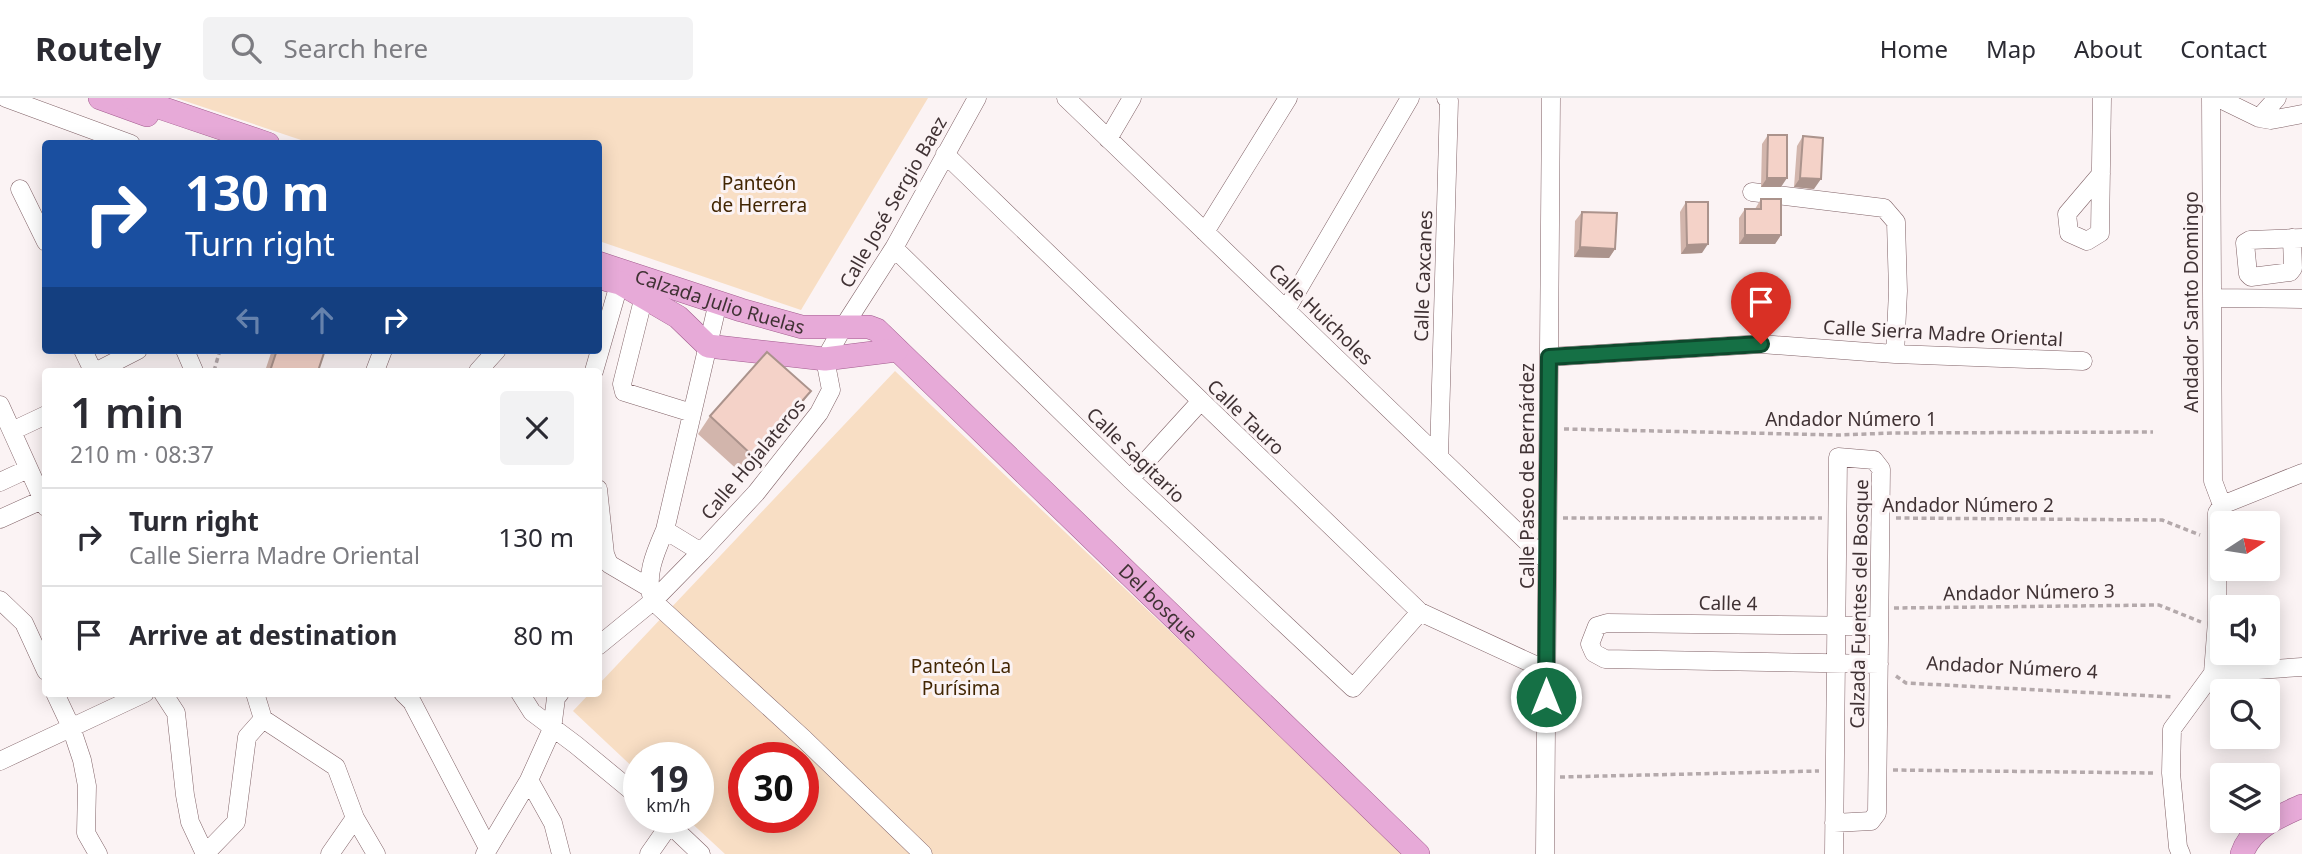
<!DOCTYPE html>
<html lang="en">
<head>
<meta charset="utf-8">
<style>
	:root { --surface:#fff; --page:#f2f2f3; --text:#2b2b33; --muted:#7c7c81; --line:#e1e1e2 }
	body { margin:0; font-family:"Noto Sans",sans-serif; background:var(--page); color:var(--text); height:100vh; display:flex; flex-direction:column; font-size:26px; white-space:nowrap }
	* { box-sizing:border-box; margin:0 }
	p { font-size:23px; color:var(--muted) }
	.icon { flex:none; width:38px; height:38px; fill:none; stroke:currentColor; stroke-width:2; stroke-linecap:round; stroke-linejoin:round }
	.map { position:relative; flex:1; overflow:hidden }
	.drawer { position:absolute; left:42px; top:270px; width:560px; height:329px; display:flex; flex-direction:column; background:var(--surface); border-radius:7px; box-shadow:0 4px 18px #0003 }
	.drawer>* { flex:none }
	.top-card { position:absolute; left:42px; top:42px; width:560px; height:214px; border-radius:7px; box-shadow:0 4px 18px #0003; background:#1a4fa0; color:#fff; overflow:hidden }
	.needle { width:46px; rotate:78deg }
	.tools { position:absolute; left:2210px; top:413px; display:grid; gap:14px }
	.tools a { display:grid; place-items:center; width:70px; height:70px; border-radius:7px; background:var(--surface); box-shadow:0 4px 18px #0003; font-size:35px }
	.speed { position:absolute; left:623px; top:644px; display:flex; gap:14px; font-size:35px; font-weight:700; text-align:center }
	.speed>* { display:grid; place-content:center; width:91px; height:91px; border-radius:50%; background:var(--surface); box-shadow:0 4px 18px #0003; line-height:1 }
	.speed small { font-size:18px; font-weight:400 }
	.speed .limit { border:10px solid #d22; background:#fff; color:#111 }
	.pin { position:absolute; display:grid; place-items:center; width:60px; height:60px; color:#fff; margin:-72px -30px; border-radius:50% 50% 50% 0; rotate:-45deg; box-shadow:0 0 7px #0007 }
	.pin .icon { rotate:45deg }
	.me { position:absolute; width:77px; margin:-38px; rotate:0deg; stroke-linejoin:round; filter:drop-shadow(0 0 5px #0008) }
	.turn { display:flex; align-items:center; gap:24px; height:147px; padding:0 28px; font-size:32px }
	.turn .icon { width:91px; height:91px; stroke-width:2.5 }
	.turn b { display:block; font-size:49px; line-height:60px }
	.lanes { display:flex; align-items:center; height:66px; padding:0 28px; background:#0003; justify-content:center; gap:35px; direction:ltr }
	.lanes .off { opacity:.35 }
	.round { display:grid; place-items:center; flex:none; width:74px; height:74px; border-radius:7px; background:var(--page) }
	.head { display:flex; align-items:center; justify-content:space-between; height:119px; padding:0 28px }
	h1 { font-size:42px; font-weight:600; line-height:52px }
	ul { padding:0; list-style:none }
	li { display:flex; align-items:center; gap:21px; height:98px; padding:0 28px; border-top:2px solid var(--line) }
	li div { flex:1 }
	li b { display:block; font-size:26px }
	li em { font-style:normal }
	header { display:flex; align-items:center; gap:42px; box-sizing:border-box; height:98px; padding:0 35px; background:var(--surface); border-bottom:2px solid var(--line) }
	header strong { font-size:33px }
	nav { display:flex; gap:38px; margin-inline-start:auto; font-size:24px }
	.search { width:490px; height:63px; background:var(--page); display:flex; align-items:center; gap:18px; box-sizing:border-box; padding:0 24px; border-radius:7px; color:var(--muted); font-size:26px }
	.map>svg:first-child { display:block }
	.green { fill:#f8dec4; fill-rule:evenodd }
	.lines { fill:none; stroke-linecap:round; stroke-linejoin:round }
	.minor-casing { stroke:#806267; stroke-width:19 }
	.major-casing { stroke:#a25c8e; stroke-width:24 }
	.path { stroke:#b4a9ab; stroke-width:3.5; stroke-dasharray:5 3.5; stroke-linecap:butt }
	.minor { stroke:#fff; stroke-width:18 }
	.major { stroke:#e7aad8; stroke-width:23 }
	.wall { fill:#d2b5ac }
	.shaded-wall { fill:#ab938c }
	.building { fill:#f4d2c8; stroke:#ab938c; stroke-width:2 }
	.route-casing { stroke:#0e492d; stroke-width:18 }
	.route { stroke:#157045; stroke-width:12 }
	.labels { text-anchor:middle; stroke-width:6; stroke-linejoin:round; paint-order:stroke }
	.park-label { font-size:19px; fill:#422603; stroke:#fbf3f4 }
	.street-label { font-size:19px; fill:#403234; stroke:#fbf3f4 }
</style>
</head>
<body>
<header>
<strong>Routely</strong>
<div class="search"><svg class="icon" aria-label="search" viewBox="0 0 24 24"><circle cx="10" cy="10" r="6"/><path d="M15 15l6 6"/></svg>Search here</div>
<nav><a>Home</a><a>Map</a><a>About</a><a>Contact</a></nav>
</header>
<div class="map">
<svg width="2302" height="756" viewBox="0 0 2302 756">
	<rect width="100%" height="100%" fill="#fbf3f4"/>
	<path class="green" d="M176 0H928L801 212 599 143 598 46 310 45Z
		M895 273 1405 756H725L685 719H698V660H639V675L573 613 590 595H598L599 586ZM744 660H803V719H744Z"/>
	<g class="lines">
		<g class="minor-casing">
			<path id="minor" d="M6 0 131 46
				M1066 0 1547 463
				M2211 0 2213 383 2222 407
				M2220 1 2259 20 2271 22 2302 16
				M2259 20 2277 0
				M1108 41 1132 0
				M945 56 1420 514 1546 572
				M2101 76 2067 116 2069 135 2087 143 2100 135 2102 0
				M20 91 46 144
				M1752 94 1884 110 1896 124 1898 193 1895 256
				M1205 134 1288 0
				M2292 140 2293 170 2290 174 2251 179 2248 176 2245 145 2250 142 2302 140
				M894 150 1130 381 1353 590 1420 514
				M646 190 622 286 624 294 692 315
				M2212 200 2302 201
				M718 204 665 432C655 455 644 479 653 503L804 641 923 756
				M1286 212 1410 0
				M83 252 93 273
				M185 252 194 273
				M1549 259 1761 246 1895 256 2083 263
				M97 273 138 252
				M375 273 383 252
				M478 273 497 252
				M594 273 622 176
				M0 307 46 409
				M12 333 46 317
				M1439 359 1449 3 1446 0
				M1130 381 1200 304
				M0 384 28 371
				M598 391 605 456 609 466 648 489
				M0 421 42 402
				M665 432 701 454
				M0 502 24 525 46 573
				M598 548 653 503 701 454 756 395 819 315 831 292 825 261 844 228 894 150 977 0
				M1879 566 1605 561 1594 555 1590 546 1597 528 1607 525 1879 528
				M2213 575 2302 569
				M55 595 71 629 82 662 87 688 86 735 98 756
				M163 595 176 615 185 697 190 724 205 756 236 724 247 639 263 621
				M255 595 263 621 336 669 355 720 330 756
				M403 595 412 604 488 750
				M520 595 532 614 576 647 639 699
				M0 663 145 595
				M529 682 553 725 561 756
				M662 719 701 756
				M355 720 376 756
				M485 756 529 682 552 631 556 600 560 595
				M649 756 670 726
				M1545 756 1551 0
				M1834 756 1838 359 1874 362 1881 371 1877 715 1871 723 1834 725
				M2181 756 2178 749 2171 675 2172 631 2213 575 2217 523V415L2222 407 2302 375"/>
		</g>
		<g class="major-casing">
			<g id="major">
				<path d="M100 0 147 17"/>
				<path d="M132 0 268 46"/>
				<path id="s1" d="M598 165 741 212 802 229H869L877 232 1418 756"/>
				<path d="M608 182 620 185 678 219 708 248 825 261 897 252"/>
				<path d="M2242 756C2251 729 2278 719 2302 708"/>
			</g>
		</g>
		<path class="path" d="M214 273 220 252
			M1564 331 1839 337 1893 335 2153 334
			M1563 420H1822
			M1896 420 2162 422 2200 437
			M1894 510 2159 507 2201 524
			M1896 578 1906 585 2173 599
			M1893 672 2155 675
			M1560 679 1819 673"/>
		<use href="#minor" class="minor"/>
		<use href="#major" class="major"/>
	</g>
	<path class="wall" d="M1768 37 1781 89H1761L1762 46Z
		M1803 38 1814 91 1794 89 1797 48Z
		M1761 101 1781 137 1775 146H1739V120L1745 111H1755Z
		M1686 104 1702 155 1681 156 1680 114Z
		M1582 114 1615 151 1609 160 1574 159 1575 123Z
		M272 252H325L318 273H265Z
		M798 311 741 375 698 336 710 318Z"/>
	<path class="shaded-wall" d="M1767 80H1787L1781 89H1761Z
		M1800 80 1821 81 1814 91 1794 89Z
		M1745 137H1781L1775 146H1739Z
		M1708 146 1702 155 1681 156 1687 147Z
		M1580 149 1615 151 1609 160 1574 159Z
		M811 293 798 311 741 375 753 358Z"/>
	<path class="building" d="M1768 37H1787V80H1767Z
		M1803 38 1823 40 1821 81 1800 80Z
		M1761 101H1781V137H1745V111H1761Z
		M1686 104H1708V146L1687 147Z
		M1582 114 1617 115 1615 151 1580 149Z
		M277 252H325L318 273H270Z
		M767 254 811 293 753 358 710 318Z"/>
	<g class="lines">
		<g class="route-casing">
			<path id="route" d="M1546 599 1549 259 1761 246"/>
		</g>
		<use href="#route" class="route"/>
	</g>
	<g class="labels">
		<g class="park-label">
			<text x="759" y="92">Panteón<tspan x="759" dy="22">de Herrera</tspan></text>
			<text x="961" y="575">Panteón La<tspan x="961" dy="22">Purísima</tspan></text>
		</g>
		<g class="street-label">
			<text transform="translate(893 104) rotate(-60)" y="7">Calle José Sergio Baez</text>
			<text transform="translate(1423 178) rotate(-88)" y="7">Calle Caxcanes</text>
			<text dy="7" stroke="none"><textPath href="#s1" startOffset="128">Calzada Julio Ruelas</textPath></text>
			<text transform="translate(2191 204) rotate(-90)" y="7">Andador Santo Domingo</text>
			<text transform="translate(1321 216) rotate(44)" y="7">Calle Huicholes</text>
			<text transform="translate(1943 235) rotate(3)" y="7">Calle Sierra Madre Oriental</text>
			<text transform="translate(1246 319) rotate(44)" y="7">Calle Tauro</text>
			<text x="1851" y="328">Andador Número 1</text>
			<text transform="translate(1136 357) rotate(44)" y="7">Calle Sagitario</text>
			<text transform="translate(753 361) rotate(-50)" y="7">Calle Hojalateros</text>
			<text transform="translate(1527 378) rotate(-90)" y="7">Calle Paseo de Bernárdez</text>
			<text x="1968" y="414">Andador Número 2</text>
			<text transform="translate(2029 494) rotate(-1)" y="7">Andador Número 3</text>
			<text dy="7" stroke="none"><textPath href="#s1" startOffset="681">Del bosque</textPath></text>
			<text transform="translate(1728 505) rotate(1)" y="7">Calle 4</text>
			<text transform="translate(1859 506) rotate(-89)" y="7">Calzada Fuentes del Bosque</text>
			<text transform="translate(2012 569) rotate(3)" y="7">Andador Número 4</text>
		</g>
	</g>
</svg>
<div class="tools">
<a><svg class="needle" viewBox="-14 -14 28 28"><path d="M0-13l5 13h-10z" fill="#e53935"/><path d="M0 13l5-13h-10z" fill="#7c7c81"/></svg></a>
<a><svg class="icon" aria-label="sound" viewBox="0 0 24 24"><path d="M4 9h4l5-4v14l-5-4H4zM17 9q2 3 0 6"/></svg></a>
<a><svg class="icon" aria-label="search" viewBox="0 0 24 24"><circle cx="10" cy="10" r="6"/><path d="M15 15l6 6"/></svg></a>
<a><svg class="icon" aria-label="layers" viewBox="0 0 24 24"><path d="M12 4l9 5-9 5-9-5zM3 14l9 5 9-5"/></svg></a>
</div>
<div class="speed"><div>19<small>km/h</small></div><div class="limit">30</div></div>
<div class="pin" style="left:1761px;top:246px;background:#d93025"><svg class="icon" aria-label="arrive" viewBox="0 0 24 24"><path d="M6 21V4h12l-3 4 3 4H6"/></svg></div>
<svg class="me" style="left:1546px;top:599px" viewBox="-20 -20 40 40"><circle r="17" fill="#157045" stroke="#fff" stroke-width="3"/><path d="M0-11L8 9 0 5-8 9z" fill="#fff"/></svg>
<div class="top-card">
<div class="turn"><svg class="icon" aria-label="right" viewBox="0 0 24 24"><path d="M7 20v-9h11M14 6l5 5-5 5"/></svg><div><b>130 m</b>Turn right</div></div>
<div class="lanes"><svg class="icon off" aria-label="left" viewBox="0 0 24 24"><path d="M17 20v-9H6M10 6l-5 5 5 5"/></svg><svg class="icon off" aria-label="ahead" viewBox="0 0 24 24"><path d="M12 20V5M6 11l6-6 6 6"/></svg><svg class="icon" aria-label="right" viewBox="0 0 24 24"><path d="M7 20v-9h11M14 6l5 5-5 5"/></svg></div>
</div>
<section class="drawer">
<div class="head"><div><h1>1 min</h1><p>210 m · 08:37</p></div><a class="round"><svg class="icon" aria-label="close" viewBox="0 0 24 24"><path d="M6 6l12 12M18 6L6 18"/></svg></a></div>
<ul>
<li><svg class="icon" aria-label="right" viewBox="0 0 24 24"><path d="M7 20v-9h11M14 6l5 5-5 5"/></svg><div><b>Turn right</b><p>Calle Sierra Madre Oriental</p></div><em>130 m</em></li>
<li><svg class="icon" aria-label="arrive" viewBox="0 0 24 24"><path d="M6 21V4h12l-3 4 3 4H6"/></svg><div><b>Arrive at destination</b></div><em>80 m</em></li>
</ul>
</section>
</div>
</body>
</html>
